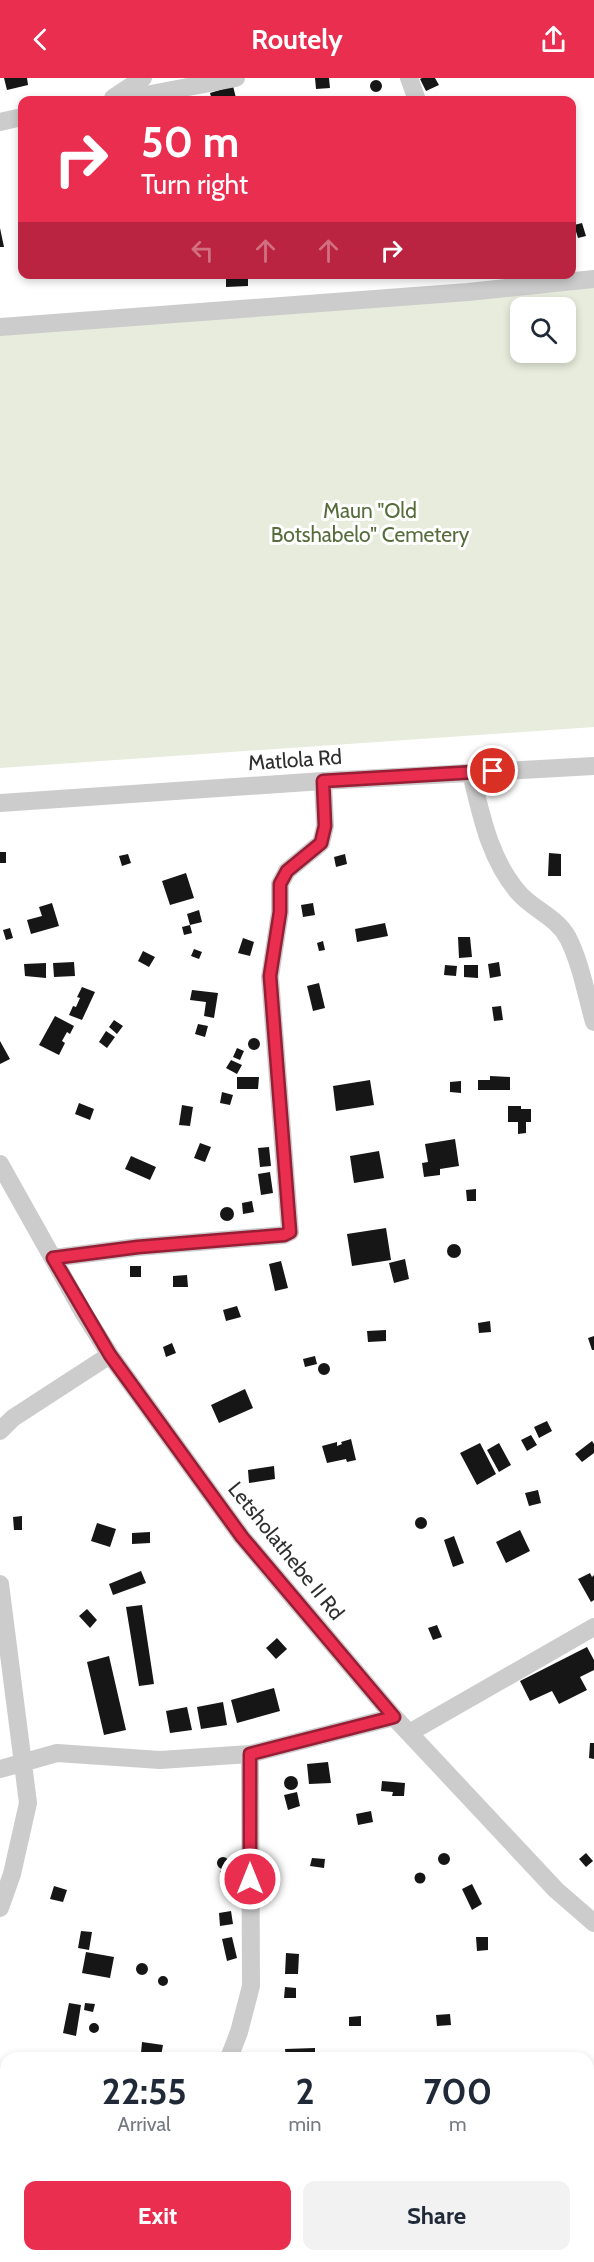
<!DOCTYPE html>
<html lang="en">
<head>
<meta charset="utf-8">
<style>
	:root { --surface:#fff; --page:#f2f2f3; --text:#1f2937; --muted:#747a83; --accent:#e92e50 }
	body { margin:0; font-family:Cabin,sans-serif; background:var(--page); color:var(--text); height:100vh; display:flex; flex-direction:column; font-size:22px; white-space:nowrap }
	* { box-sizing:border-box; margin:0 }
	p { font-size:20px; color:var(--muted) }
	.icon { flex:none; width:33px; height:33px; fill:none; stroke:currentColor; stroke-width:2; stroke-linecap:round; stroke-linejoin:round }
	.map { position:relative; flex:1; overflow:hidden }
	.details { position:absolute; left:0px; top:1974px; width:594px; height:210px; display:flex; flex-direction:column; background:var(--surface); border-radius:18px 18px 0 0; box-shadow:0 3px 9px #0003 }
	.details>* { flex:none }
	.top-card { position:absolute; left:18px; top:18px; width:558px; height:183px; border-radius:12px; box-shadow:0 3px 9px #0003; background:#e92e50; color:#fff; overflow:hidden }
	.buttons { position:absolute; left:510px; top:219px; display:grid; gap:12px }
	.buttons a { display:grid; place-items:center; width:66px; height:66px; border-radius:12px; background:var(--surface); box-shadow:0 3px 9px #0003; font-size:30px }
	.pin { position:absolute; display:grid; place-items:center; width:51px; height:51px; color:#fff; margin:-26px; border:3px solid #fff; border-radius:50%; box-shadow:0 2px 6px #0007 }
	.me { position:absolute; width:66px; margin:-33px; rotate:0deg; stroke-linejoin:round; filter:drop-shadow(0 0 4px #0008) }
	.turn { display:flex; align-items:center; gap:21px; height:126px; padding:0 24px; font-size:27px }
	.turn .icon { width:78px; height:78px; stroke-width:2.5 }
	.turn b { display:block; font-size:42px; line-height:51px }
	.lanes { display:flex; align-items:center; height:57px; padding:0 24px; background:#0003; justify-content:center; gap:30px; direction:ltr }
	.lanes .off { opacity:.35 }
	.eta { display:flex; justify-content:space-evenly; align-items:center; height:102px; text-align:center }
	.eta b { font-size:36px; font-weight:700; line-height:42px }
	.cta { display:flex; gap:12px; margin-top:auto; padding:12px 24px }
	.cta a { flex:1; height:69px; border-radius:12px; background:var(--accent); color:#fff; font-size:24px; font-weight:700; line-height:69px; text-align:center }
	.cta a+a { background:var(--page); color:var(--text) }
	header { display:flex; justify-content:space-between; align-items:center; height:78px; padding:0 24px; background:var(--accent); color:#fff; font-size:27px; font-weight:700 }
	.map>svg:first-child { display:block }
	.green { fill:#e7ecdc; fill-rule:evenodd }
	.building { fill:#161616 }
	.lines { fill:none; stroke-linecap:round; stroke-linejoin:round }
	.minor { stroke:#ccc; stroke-width:18 }
	.route-casing { stroke:#971e34; stroke-width:15 }
	.route { stroke:#e92e50; stroke-width:10 }
	.labels { text-anchor:middle; stroke-width:6; stroke-linejoin:round; paint-order:stroke }
	.park-label { font-size:21px; fill:#576c3b; stroke:#fff }
	.street-label { font-size:21px; fill:#2f2f2f; stroke:#fff }
</style>
</head>
<body>
<header><svg class="icon" aria-label="back" viewBox="0 0 24 24"><path d="M15 5l-7 7 7 7"/></svg>Routely<svg class="icon" aria-label="share" viewBox="0 0 24 24"><path d="M12 15V3M7 8l5-5 5 5M5 13v7h14v-7"/></svg></header>
<div class="map">
<svg width="594" height="2184" viewBox="0 0 594 2184">
	<rect width="100%" height="100%" fill="#fff"/>
	<path class="green" d="M594 208V649L0 690V256ZM520 230H566V274H520Z"/>
	<path class="building" d="M4 0H27L28 7 7 12Z
		M315 0H329L330 10 316 11Z
		M422 0H435L439 7 426 13 420 1Z
		M370 8a6 6 0 1 1 12 0a6 6 0 1 1-12 0Z
		M233 8 236 20 212 22 210 15Z
		M582 145 586 158 578 160 574 147Z
		M0 150 4 169H0Z
		M248 196V208L226 209V197Z
		M0 774H6V785H0Z
		M549 775 561 776V798H548Z
		M128 776 131 785 122 788 119 778Z
		M345 776 347 786 336 789 334 779Z
		M186 795 194 820 170 827 162 803Z
		M52 825 59 848 31 856 27 842 42 838 39 829Z
		M313 825 315 837 303 839 301 827Z
		M199 832 202 844 190 847 187 836Z
		M385 845 388 858 357 864 355 851Z
		M190 847 192 855 184 857 182 849Z
		M10 850 13 860 6 862 3 852Z
		M458 859H470L472 879 459 880Z
		M243 860 254 864 250 878 238 875Z
		M323 863 325 872 319 873 317 865Z
		M194 871 202 874 199 881 191 878Z
		M143 873 155 879 149 889 138 883Z
		M74 884 75 898 54 899 53 885Z
		M499 884 501 898 490 900 488 886Z
		M46 885V900L25 898 24 886Z
		M445 887 457 888 456 898 444 897Z
		M464 887H478V900L464 899Z
		M319 905 325 930 313 933 307 908Z
		M82 909 95 914 82 942 69 937 73 928 76 929 80 920 77 919Z
		M192 912 218 915 214 940 204 938 206 924 190 922Z
		M501 928 503 942 494 943 492 929Z
		M55 938 74 948 70 956 67 954 62 963 65 965 59 977 39 967Z
		M114 942 123 948 117 956 109 949Z
		M198 946 208 948 205 959 195 956Z
		M106 953 115 959 107 970 99 964Z
		M248 966a6 6 0 1 1 12 0a6 6 0 1 1-12 0Z
		M0 963 10 981 0 986Z
		M237 970 244 973 240 982 233 979Z
		M231 982 242 987 237 996 226 990Z
		M490 998 510 999V1012H478V1002H490Z
		M237 999H259L258 1011H237Z
		M370 1002 374 1027 336 1033 333 1008Z
		M461 1003V1015L450 1014V1004Z
		M222 1014 233 1017 230 1027 220 1025Z
		M79 1025 94 1031 90 1042 75 1036Z
		M182 1027 193 1029 190 1048 179 1047Z
		M508 1028H521V1031H531V1044H526V1055L518 1056V1044H508Z
		M455 1061 459 1088 440 1091V1097L424 1099 422 1085 428 1084 425 1066Z
		M200 1065 211 1069 205 1084 194 1080Z
		M269 1069 271 1088 260 1089 258 1070Z
		M379 1073 384 1100 354 1105 350 1078Z
		M131 1078 156 1089 150 1102 125 1091Z
		M270 1094 273 1115 261 1117 258 1096Z
		M476 1111V1123H467L466 1112Z
		M252 1123 254 1134 243 1136 242 1125Z
		M220 1136a7 7 0 1 1 14 0a7 7 0 1 1-14 0Z
		M386 1150 391 1182 352 1188 347 1156Z
		M447 1173a7 7 0 1 1 14 0a7 7 0 1 1-14 0Z
		M405 1181 409 1201 394 1205 389 1185Z
		M281 1183 288 1210 275 1213 269 1186Z
		M130 1188H141V1199H130Z
		M187 1197 188 1209H173V1198Z
		M237 1228 241 1239 226 1243 223 1232Z
		M490 1243 491 1254 479 1255 478 1245Z
		M386 1252V1263L368 1264 367 1253Z
		M594 1258V1272H592L588 1260Z
		M172 1265 176 1275 166 1279 163 1269Z
		M315 1278 317 1286 305 1289 303 1281Z
		M318 1291a6 6 0 1 1 12 0a6 6 0 1 1-12 0Z
		M245 1311 253 1330 219 1345 211 1327Z
		M547 1343 552 1353 539 1360 534 1349Z
		M531 1357 537 1367 527 1373 521 1362Z
		M351 1361 356 1382 347 1384 346 1381 327 1385 322 1368 337 1364V1368L342 1366 341 1364Z
		M592 1363 594 1366V1375L582 1384 575 1376Z
		M480 1365 496 1396 477 1407 460 1375Z
		M499 1365 511 1387 499 1394 487 1372Z
		M274 1388 275 1401 249 1405 248 1392Z
		M538 1412 541 1425 529 1428 525 1415Z
		M22 1438V1452H14L13 1439Z
		M415 1445a6 6 0 1 1 12 0a6 6 0 1 1-12 0Z
		M97 1445 116 1451 110 1469 91 1463Z
		M520 1452 530 1473 506 1485 496 1464Z
		M150 1454V1465L132 1466V1455Z
		M454 1458 464 1485 453 1489 444 1462Z
		M141 1493 146 1505 113 1517 109 1506Z
		M590 1495 592 1499 594 1497V1522L591 1524 578 1501Z
		M142 1527 154 1606 139 1608 126 1529Z
		M87 1531 97 1542 90 1550 79 1538Z
		M437 1547 442 1559 433 1562 428 1550Z
		M277 1560 287 1571 276 1581 266 1570Z
		M587 1569 594 1582V1592L580 1599 587 1612 559 1626 552 1613 530 1623 520 1603Z
		M109 1578 126 1652 104 1657 87 1584Z
		M274 1610 280 1633 237 1645 231 1622Z
		M223 1624 227 1647 201 1651 197 1629Z
		M187 1629 192 1652 170 1655 166 1633Z
		M590 1665H594V1681L589 1680Z
		M328 1684 331 1705 309 1706 307 1686Z
		M284 1705a7 7 0 1 1 14 0a7 7 0 1 1-14 0Z
		M382 1703 405 1705 404 1718H392L393 1714 381 1713Z
		M297 1714 300 1728 288 1732 284 1717Z
		M371 1733 373 1744 358 1747 356 1736Z
		M586 1775 593 1783 586 1789 579 1781Z
		M438 1781a6 6 0 1 1 12 0a6 6 0 1 1-12 0Z
		M217 1785a6 6 0 1 1 12 0a6 6 0 1 1-12 0Z
		M312 1780 325 1781 324 1790 310 1788Z
		M231 1792V1806H220V1793Z
		M414.5 1800a5.5 5.5 0 1 1 11 0a5.5 5.5 0 1 1-11 0Z
		M472 1806 482 1826 472 1832 462 1811Z
		M54 1808 67 1812 63 1824 50 1821Z
		M231 1833 233 1846 220 1848 219 1835Z
		M81 1853 92 1854 89 1872 78 1870Z
		M232 1859 237 1880 227 1883 222 1861Z
		M476 1859H488V1872L477 1873Z
		M86 1874 114 1879 110 1900 82 1895Z
		M286 1875 299 1876 298 1896H285Z
		M136 1891a6 6 0 1 1 12 0a6 6 0 1 1-12 0Z
		M158 1903a5 5 0 1 1 10 0a5 5 0 1 1-10 0Z
		M285 1909 296 1910V1920H284Z
		M69 1925 81 1927 76 1958 63 1955Z
		M85 1925 95 1926 93 1934 84 1932Z
		M450 1936 451 1947 437 1948 436 1937Z
		M361 1938V1948H349V1939Z
		M89 1950a5 5 0 1 1 10 0a5 5 0 1 1-10 0Z
		M142 1964 163 1967 161 1978 141 1975Z
		M315 1970V1980H286L285 1971Z
		M290 2178H317V2179L290 2183Z"/>
	<g class="lines">
		<path class="minor" d="M409 0 417 22
			M113 20 143 0
			M119 22 236 0
			M0 44 22 39
			M0 249 468 214 594 201
			M471 695C481 736 489 780 518 814 532 831 557 839 568 860 581 886 586 916 594 944
			M0 725 323 703 594 688
			M0 1086 83 1234 110 1277 242 1459 394 1639 556 1812 594 1845
			M53 1180 138 1169 284 1157 290 1154 270 899 280 834V806L287 793 321 765 325 748 323 703
			M0 1353 13 1340 110 1277
			M0 1506 28 1725 12 1796 0 1830
			M409 1655 594 1549
			M0 1691 57 1675 160 1682 250 1676 394 1639
			M229 1980 239 1954 251 1908 250 1676
			M125 2184 132 2178"/>
	</g>
	<g class="lines">
		<g class="route-casing">
			<path id="route" d="M250 1801V1676L394 1639 242 1459 110 1277 53 1180 138 1169 284 1157 290 1154 270 898 280 834V806L287 793 321 765 325 748 323 703 493 693"/>
		</g>
		<use href="#route" class="route"/>
	</g>
	<g class="labels">
		<g class="park-label">
			<text x="370" y="440">Maun "Old<tspan x="370" dy="24">Botshabelo" Cemetery</tspan></text>
		</g>
		<g class="street-label">
			<text transform="translate(295 682) rotate(-4)" y="7">Matlola Rd</text>
			<text transform="translate(286 1473) rotate(51)" y="7">Letsholathebe II Rd</text>
		</g>
	</g>
</svg>
<div class="buttons">
<a><svg class="icon" aria-label="search" viewBox="0 0 24 24"><circle cx="10" cy="10" r="6"/><path d="M15 15l6 6"/></svg></a>
</div>
<div class="pin" style="left:493px;top:693px;background:#d93025"><svg class="icon" aria-label="arrive" viewBox="0 0 24 24"><path d="M6 21V4h12l-3 4 3 4H6"/></svg></div>
<svg class="me" style="left:250px;top:1801px" viewBox="-20 -20 40 40"><circle r="17" fill="#e92e50" stroke="#fff" stroke-width="3"/><path d="M0-11L8 9 0 5-8 9z" fill="#fff"/></svg>
<div class="top-card">
<div class="turn"><svg class="icon" aria-label="right" viewBox="0 0 24 24"><path d="M7 20v-9h11M14 6l5 5-5 5"/></svg><div><b>50 m</b>Turn right</div></div>
<div class="lanes"><svg class="icon off" aria-label="left" viewBox="0 0 24 24"><path d="M17 20v-9H6M10 6l-5 5 5 5"/></svg><svg class="icon off" aria-label="ahead" viewBox="0 0 24 24"><path d="M12 20V5M6 11l6-6 6 6"/></svg><svg class="icon off" aria-label="ahead" viewBox="0 0 24 24"><path d="M12 20V5M6 11l6-6 6 6"/></svg><svg class="icon" aria-label="right" viewBox="0 0 24 24"><path d="M7 20v-9h11M14 6l5 5-5 5"/></svg></div>
</div>
<section class="details">
<div class="eta">
<div><b>22:55</b><p>Arrival</p></div>
<div><b>2</b><p>min</p></div>
<div><b>700</b><p>m</p></div>
</div>
<div class="cta"><a>Exit</a><a>Share</a></div>
</section>
</div>
</body>
</html>
